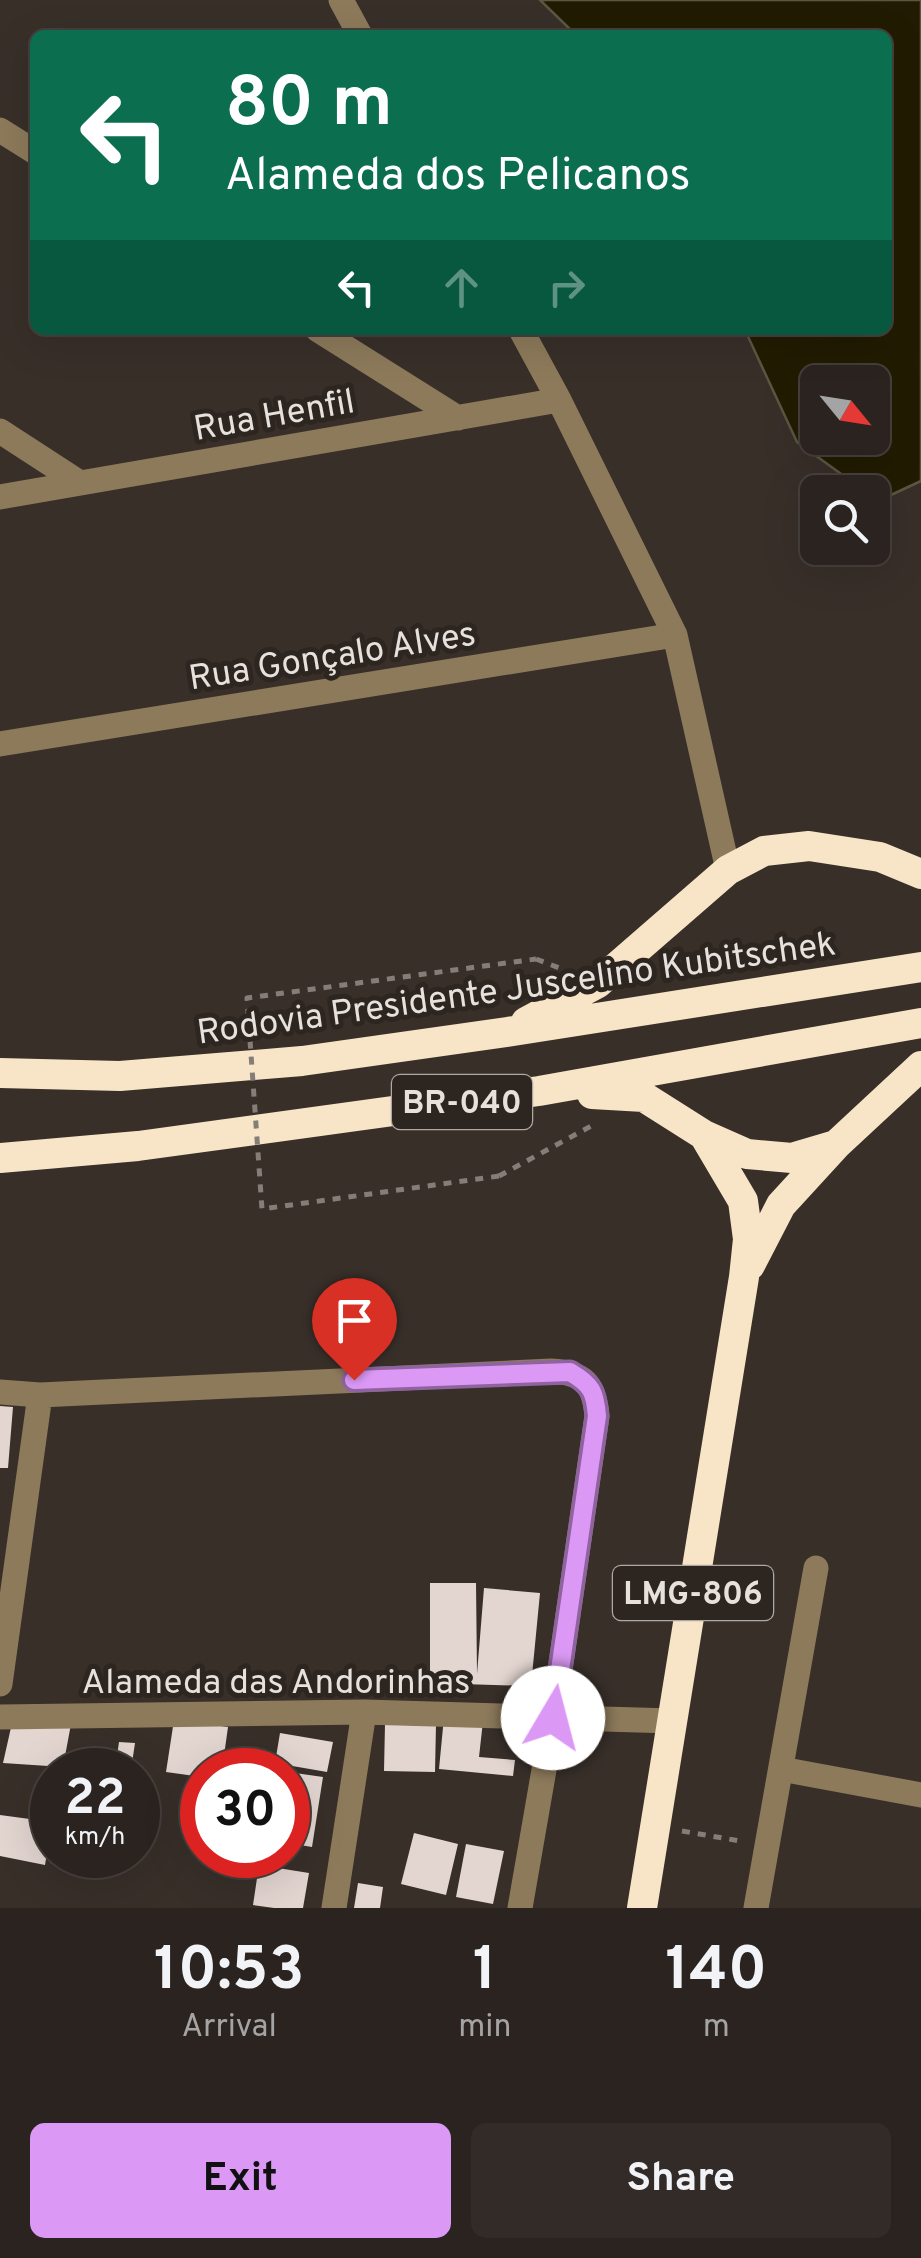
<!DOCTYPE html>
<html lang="en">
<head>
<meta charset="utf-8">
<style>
	:root { --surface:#2a231f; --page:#322b28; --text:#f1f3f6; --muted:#a5a4a4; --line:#46403d; --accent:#db99f5 }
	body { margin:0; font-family:Overpass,sans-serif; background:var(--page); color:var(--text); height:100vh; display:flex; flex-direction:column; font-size:38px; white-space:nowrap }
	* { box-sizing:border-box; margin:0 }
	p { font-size:32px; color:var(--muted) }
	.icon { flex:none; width:55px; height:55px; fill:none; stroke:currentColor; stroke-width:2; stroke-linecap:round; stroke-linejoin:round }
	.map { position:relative; height:1908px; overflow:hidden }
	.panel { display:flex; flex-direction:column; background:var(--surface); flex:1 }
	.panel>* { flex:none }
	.top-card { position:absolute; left:30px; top:30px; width:862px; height:305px; border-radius:15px; box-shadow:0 10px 40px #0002,0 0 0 2px var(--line); background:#0b6e4f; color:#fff; overflow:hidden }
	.needle { width:65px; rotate:120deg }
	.buttons { position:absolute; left:800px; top:365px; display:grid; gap:20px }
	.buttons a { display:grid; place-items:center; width:90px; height:90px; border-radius:15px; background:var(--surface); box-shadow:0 10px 40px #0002,0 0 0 2px var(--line); font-size:50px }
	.speed { position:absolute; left:30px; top:1748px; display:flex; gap:20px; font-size:50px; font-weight:700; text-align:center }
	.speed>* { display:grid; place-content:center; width:130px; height:130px; border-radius:50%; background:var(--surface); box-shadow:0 10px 40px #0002,0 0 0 2px var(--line); line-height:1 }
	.speed small { font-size:25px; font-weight:400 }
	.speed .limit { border:15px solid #d22; background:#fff; color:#111 }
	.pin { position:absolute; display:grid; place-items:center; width:85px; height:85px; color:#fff; margin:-102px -42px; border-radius:50% 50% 50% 0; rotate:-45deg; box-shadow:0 0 10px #0007 }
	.pin .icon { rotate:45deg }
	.me { position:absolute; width:110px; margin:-55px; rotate:8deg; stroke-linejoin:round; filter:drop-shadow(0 0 8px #0008) }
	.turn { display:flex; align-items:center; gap:35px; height:210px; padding:0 30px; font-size:45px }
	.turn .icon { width:130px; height:130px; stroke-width:2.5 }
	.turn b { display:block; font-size:70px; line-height:85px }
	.lanes { display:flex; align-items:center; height:95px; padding:0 30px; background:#0003; justify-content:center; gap:50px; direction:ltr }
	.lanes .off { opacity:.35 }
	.eta { display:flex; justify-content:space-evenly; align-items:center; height:170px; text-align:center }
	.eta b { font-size:60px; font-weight:700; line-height:70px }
	.cta { display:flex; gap:20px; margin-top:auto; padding:20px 30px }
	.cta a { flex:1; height:115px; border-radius:15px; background:var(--accent); color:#111; font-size:40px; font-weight:700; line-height:115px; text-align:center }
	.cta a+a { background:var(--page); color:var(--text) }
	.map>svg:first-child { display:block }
	.water { fill:#211c01; stroke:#5c5743; stroke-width:2.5; fill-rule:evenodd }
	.building { fill:#e3d6d1 }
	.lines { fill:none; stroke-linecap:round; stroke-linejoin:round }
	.path { stroke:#857e78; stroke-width:5; stroke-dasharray:8 8; stroke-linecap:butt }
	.minor { stroke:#8d7a5b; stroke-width:25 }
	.highway { stroke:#f8e5c7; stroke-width:30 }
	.path-bridge { stroke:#857e78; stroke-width:5; stroke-dasharray:8 8; stroke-linecap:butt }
	.route-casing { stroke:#8e639f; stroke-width:25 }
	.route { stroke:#db99f5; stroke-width:18 }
	.labels { text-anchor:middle; stroke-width:10; stroke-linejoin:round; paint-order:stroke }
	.shield { fill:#2d251f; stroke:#aea9a4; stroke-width:2.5 }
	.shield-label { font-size:32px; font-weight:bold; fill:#e6e1dd }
	.street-label { font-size:35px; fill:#e6e1dd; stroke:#2d251f }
</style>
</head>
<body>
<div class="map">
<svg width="921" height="1908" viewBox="0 0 921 1908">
	<rect width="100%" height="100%" fill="#382f29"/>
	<path class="water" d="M540 0H921V481L878 501 873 497 872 492H866L797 442 745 330H888V35H576ZM818 382H872V438H818Z"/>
	<path class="building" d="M0 1406 13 1407 8 1468H0Z
		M430 1583H476L477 1674 484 1588 540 1593 531 1686 430 1683Z
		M444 1717 483 1721 479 1757 515 1760 513 1776 439 1769Z
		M174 1720 228 1727 222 1770H202V1777L166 1772Z
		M12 1723 71 1724 63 1767 3 1763Z
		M385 1724H436L435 1772 384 1771Z
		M280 1733 333 1742 327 1772 275 1763Z
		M119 1742 135 1743 131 1770H115Z
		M288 1772 323 1777 312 1847 288 1843Z
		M0 1815 52 1822 45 1865 0 1856Z
		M414 1833 458 1844 446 1895 401 1884Z
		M466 1844 504 1851 493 1904 456 1897Z
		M52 1855H97L94 1871 50 1863Z
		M259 1865 309 1873 303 1908H274L253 1905Z
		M358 1883 383 1887 380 1908H354Z"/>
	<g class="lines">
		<path class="path" d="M536 959 562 969
			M499 1176 593 1125
			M682 1831 740 1841"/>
		<path class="minor" d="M341 0 360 35
			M0 130 35 152
			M318 330 458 418
			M521 330 559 400 675 635 728 870
			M0 431 80 483
			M0 497 559 400
			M0 744 675 635
			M0 1392 40 1395 551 1371C584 1373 594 1383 597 1416L553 1718 520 1908
			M0 1684 40 1395
			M0 1717 364 1712 673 1721
			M781 1769 921 1795
			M334 1908 364 1712
			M756 1908 816 1568"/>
		<path class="highway" d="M526 1022 598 983 728 870 764 851 809 846 880 857 921 874
			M0 1073 120 1076 302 1061 507 1032 921 967
			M592 1094 644 1097 704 1135 747 1154 792 1158 836 1145
			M0 1158 138 1146 539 1091 921 1023
			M750 1265 781 1205 836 1145 921 1066
			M642 1908 744 1277 748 1239 743 1201 704 1135"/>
		<path class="path-bridge" d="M499 1176 262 1209 247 998 536 959"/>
	</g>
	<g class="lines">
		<g class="route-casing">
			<path id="route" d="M354 1380 570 1372C592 1385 595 1392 597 1416L553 1718"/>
		</g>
		<use href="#route" class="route"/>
	</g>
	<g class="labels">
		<g class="shield">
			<rect x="392" y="1075" width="140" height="54" rx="8"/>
			<rect x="613" y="1566" width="160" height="54" rx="8"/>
		</g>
		<g class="shield-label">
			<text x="462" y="1113">BR-040</text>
			<text x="693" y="1604">LMG-806</text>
		</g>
		<g class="street-label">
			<text transform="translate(274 414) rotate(-10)" y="12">Rua Henfil</text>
			<text transform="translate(332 655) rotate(-9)" y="12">Rua Gonçalo Alves</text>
			<text transform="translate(516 987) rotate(-8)" y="12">Rodovia Presidente Juscelino Kubitschek</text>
			<text x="276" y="1693">Alameda das Andorinhas</text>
		</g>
	</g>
</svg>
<div class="buttons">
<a><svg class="needle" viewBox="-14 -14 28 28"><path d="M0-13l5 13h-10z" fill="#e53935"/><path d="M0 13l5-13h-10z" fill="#a5a4a4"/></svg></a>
<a><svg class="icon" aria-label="search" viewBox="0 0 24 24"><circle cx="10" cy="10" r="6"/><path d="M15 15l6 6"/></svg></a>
</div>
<div class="speed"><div>22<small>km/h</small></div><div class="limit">30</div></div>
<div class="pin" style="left:354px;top:1380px;background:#d93025"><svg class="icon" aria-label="arrive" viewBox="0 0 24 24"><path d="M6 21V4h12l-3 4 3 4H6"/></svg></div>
<svg class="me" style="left:553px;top:1718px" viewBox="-20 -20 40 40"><circle r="19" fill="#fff"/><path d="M0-13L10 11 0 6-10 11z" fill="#db99f5"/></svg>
<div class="top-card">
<div class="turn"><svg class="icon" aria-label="left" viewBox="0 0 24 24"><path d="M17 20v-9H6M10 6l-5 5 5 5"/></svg><div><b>80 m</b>Alameda dos Pelicanos</div></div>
<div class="lanes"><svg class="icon" aria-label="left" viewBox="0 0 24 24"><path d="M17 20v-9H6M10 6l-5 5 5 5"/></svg><svg class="icon off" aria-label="ahead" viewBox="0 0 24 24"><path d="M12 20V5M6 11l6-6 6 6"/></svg><svg class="icon off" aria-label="right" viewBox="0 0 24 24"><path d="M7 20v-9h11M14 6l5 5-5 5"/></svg></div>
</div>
</div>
<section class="panel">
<div class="eta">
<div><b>10:53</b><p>Arrival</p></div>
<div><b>1</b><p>min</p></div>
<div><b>140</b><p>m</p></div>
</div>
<div class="cta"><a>Exit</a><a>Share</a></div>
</section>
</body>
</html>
